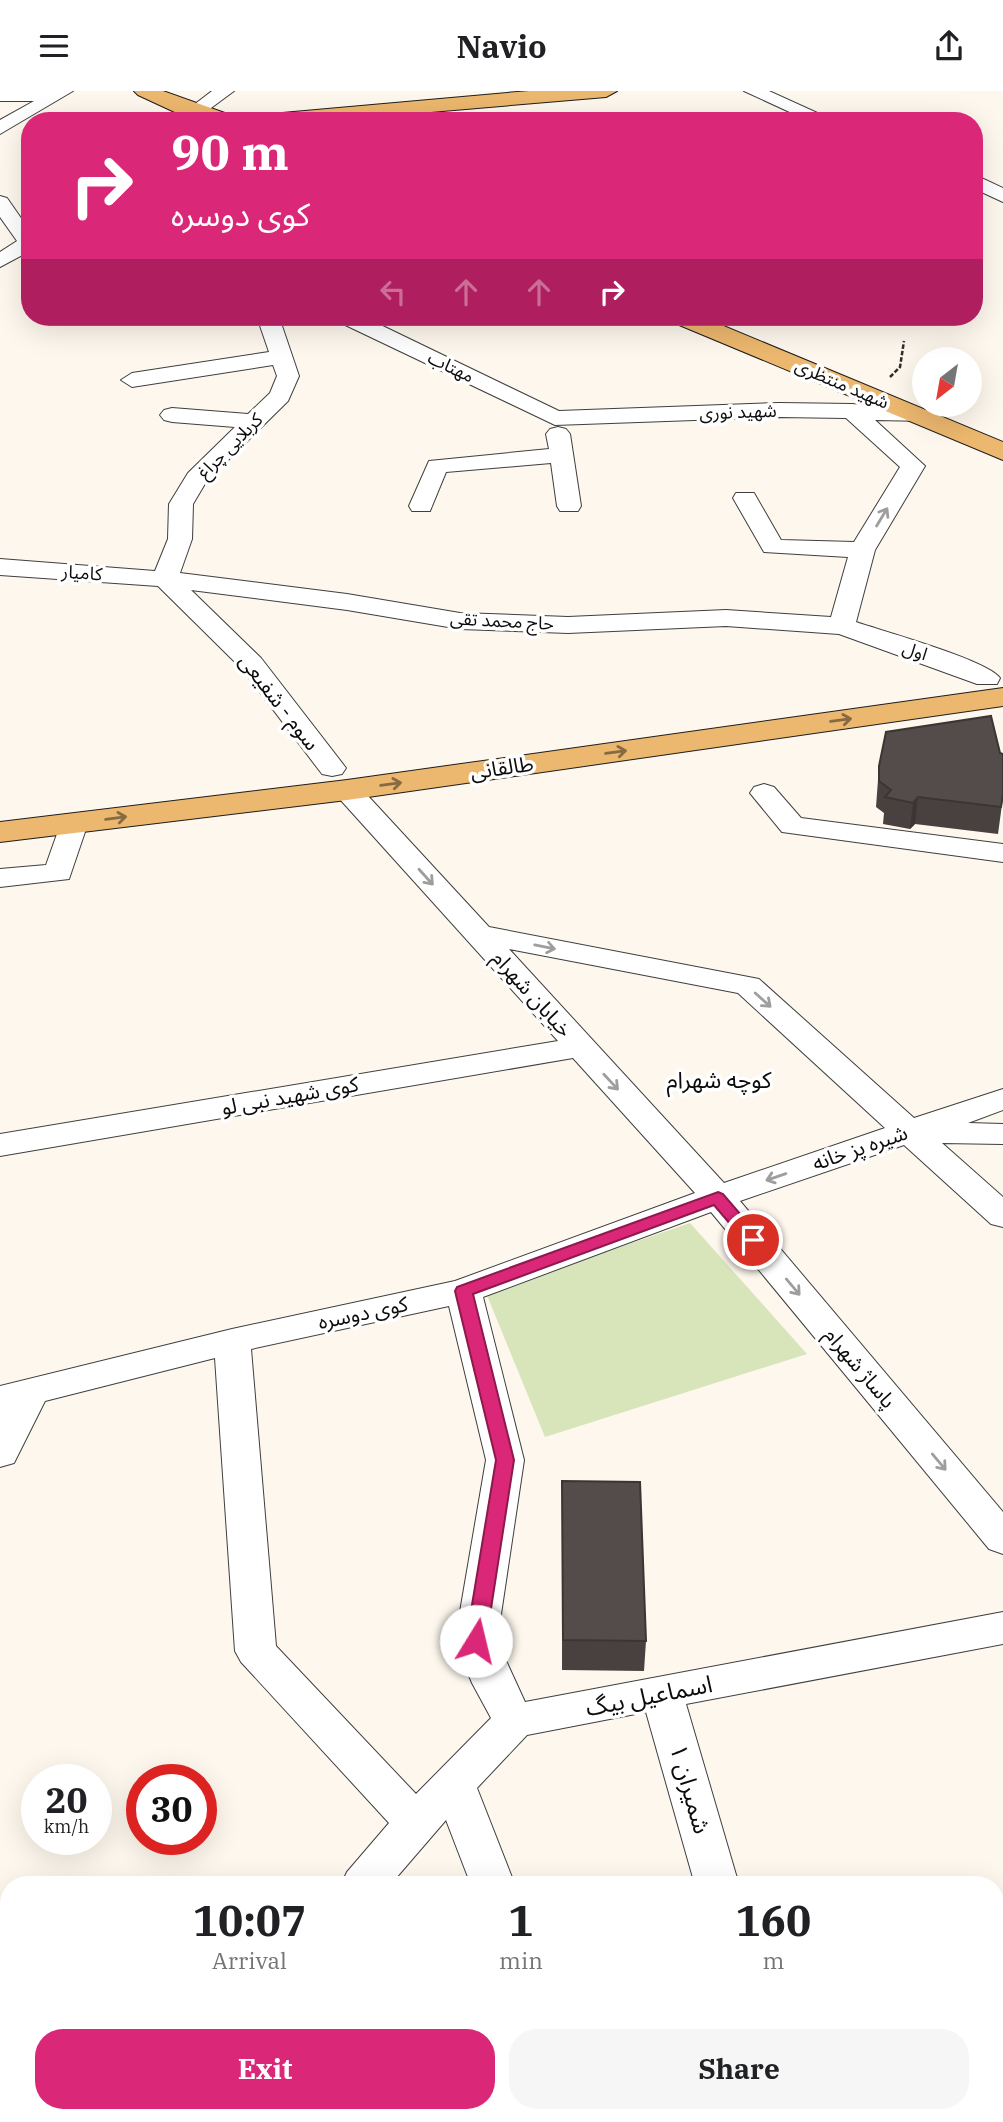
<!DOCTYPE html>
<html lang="en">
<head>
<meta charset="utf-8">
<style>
	:root { --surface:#fff; --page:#f6f6f6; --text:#202124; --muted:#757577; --accent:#db2777 }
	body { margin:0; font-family:"IBM Plex Serif","Noto Sans Arabic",serif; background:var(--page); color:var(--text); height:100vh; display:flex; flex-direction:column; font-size:26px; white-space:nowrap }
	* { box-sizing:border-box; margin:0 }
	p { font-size:23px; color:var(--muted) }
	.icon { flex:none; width:38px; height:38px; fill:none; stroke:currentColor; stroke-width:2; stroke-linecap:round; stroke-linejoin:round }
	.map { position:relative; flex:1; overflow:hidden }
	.sheet { position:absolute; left:0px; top:1785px; width:1004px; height:247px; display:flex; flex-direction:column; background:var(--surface); border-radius:28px 28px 0 0; box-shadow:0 7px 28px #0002 }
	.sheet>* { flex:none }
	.hud { position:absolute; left:21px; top:21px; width:962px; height:214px; border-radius:28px; box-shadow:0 7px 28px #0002; background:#db2777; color:#fff; overflow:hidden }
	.needle { width:46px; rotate:211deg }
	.buttons { position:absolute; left:912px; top:256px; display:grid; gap:14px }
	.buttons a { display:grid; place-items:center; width:70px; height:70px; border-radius:50%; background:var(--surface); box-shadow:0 7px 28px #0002; font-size:35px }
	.speed { position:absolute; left:21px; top:1673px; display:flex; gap:14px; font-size:35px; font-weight:700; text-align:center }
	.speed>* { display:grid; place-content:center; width:91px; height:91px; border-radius:50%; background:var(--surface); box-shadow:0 7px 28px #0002; line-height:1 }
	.speed small { font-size:18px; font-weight:400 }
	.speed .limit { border:10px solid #d22; background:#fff; color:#111 }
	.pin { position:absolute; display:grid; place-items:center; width:60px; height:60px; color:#fff; margin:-30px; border:4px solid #fff; border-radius:50%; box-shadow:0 2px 7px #0007 }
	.me { position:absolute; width:77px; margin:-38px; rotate:9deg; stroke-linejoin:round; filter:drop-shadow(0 0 5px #0008) }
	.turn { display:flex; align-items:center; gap:24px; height:147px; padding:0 35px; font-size:32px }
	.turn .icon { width:91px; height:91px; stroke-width:2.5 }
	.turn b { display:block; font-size:49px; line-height:60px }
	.lanes { display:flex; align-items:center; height:66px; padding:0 35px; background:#0003; justify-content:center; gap:35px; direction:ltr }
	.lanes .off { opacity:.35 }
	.eta { display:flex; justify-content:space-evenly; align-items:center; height:119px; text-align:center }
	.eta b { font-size:42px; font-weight:800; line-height:49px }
	.cta { display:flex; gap:14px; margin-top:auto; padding:14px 35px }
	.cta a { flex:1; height:80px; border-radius:28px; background:var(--accent); color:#fff; font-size:28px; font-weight:800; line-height:80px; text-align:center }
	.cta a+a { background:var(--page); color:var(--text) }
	header { display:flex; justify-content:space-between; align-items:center; height:91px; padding:0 35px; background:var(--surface); font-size:32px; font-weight:800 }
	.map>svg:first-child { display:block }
	.green { fill:#d8e5ba }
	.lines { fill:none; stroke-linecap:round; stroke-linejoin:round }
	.minor-casing { stroke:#3f3f3f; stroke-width:2 }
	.major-casing { stroke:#1d1d1d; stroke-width:2 }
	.path { stroke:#2e2e2e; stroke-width:2.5; stroke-dasharray:4.5 2; stroke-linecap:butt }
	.minor { fill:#fff; fill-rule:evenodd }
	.major { fill:#ecb76e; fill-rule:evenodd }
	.wall { fill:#484140 }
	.shaded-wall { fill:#3b3534 }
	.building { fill:#544c4a; stroke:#3b3534; stroke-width:2 }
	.oneway { stroke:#9e9e9e }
	.oneway2 { stroke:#876a42 }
	.route { fill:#db2777; stroke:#8e194d; stroke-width:2 }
	.labels { text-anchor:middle; stroke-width:7; stroke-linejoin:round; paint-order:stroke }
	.far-street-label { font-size:18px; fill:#0c0c0c; stroke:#fff }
	.street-label { font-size:21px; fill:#0c0c0c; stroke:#fff }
	.neighbourhood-label { font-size:23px; fill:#0c0c0c; stroke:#fff }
	.near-street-label { font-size:24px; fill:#0c0c0c; stroke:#fff }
</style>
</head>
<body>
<header><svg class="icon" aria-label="menu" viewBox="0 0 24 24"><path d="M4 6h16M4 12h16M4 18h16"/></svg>Navio<svg class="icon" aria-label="share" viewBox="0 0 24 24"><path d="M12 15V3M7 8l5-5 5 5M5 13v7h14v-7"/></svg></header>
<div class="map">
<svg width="1003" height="2031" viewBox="0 0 1003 2031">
	<rect width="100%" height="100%" fill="#fdf7ed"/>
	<path class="green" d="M690 1132 807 1263 545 1346 486 1202Z"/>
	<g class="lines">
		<g class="minor-casing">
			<path id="minor" d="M0 0H73L0 43V29L34 10H0Z
				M212 0H234L211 17H197L195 13Z
				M744 0H769L835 30H809Z
				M975 84 1003 97V111L975 98Z
				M0 105 7 107 30 140V160L0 176V161L17 150 0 126Z
				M257 226H279L299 285 288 310 206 391 193 413 192 448 180 482 347 503 460 522 568 526 726 519 831 526 848 466 764 461 733 407 736 402H754L781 449 854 451 900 376 846 327 779 326 555 334 339 231 336 226H364L559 320 779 312 852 313 928 320 932 325 928 330 875 329 925 375 875 459 856 531C882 540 988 569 1000 587L997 593H977L839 543 726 535 568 542 460 538 347 519 191 499 261 567 346 677 342 683 332 685 322 683 243 579 158 495 0 484V468L155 480 168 448 169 413 188 382 235 336 172 331 164 329 160 324 164 319 172 317 248 323 270 302 277 285 273 274 132 296 121 289 132 282 269 261Z
				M558 336 566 338 570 343 581 415 578 420H560L557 415 551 372 446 381 430 420H412L409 415 429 370 549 358 546 343 550 338Z
				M347 690 357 693 489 836 759 888 914 1027 1003 998V1019L968 1032 1003 1033V1053L942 1052 1003 1106V1136L991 1133 904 1054 740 1110 1003 1421V1463L989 1458 711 1121 483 1206 524 1369 497 1550 525 1611 1003 1521V1553L686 1613 739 1794H695L646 1621 527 1644 477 1697 515 1794H471L446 1729 390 1794H341L347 1781 389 1732 241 1571 235 1560 215 1267 45 1310 14 1372 0 1376V1295L232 1238 455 1190 695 1102 573 967 0 1065V1043L558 950 337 705 333 699 337 693ZM509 858 738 902 885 1037 724 1092ZM449 1215 486 1369 455 1550 472 1592 491 1627 416 1703 276 1555 251 1258Z
				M764 693 774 696 801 727 1003 753V771L782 741 750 702 754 696Z
				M73 723 83 726 88 732 69 788 0 796V778L46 774 63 726Z
				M102 2023H155L151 2031H98Z
				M558 2023H606L609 2031H561Z
				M759 2023H807L810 2031H762Z"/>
		</g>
		<g class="major-casing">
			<path id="major" d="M134 0H163L236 26 529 0H617L606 6 325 30H209L179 23 138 4Z
				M669 226H702L1003 351V369L672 231Z
				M1003 597V615L347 709 0 751V731L347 689Z"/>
		</g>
		<path class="path" d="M890 286 900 276 904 250"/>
		<use href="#minor" class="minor"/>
		<use href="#major" class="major"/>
	</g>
	<path class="wall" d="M879 675 1003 706 998 743 915 733 910 738 883 733 884 722 876 716Z
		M562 1390 646 1550 644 1580 562 1579Z"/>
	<path class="shaded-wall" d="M918 706 915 733 910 738 913 712Z"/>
	<path class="building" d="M991 625 1000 662 1003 663V704L1001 716 918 706 913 712 885 706 891 699 879 690V675L886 641Z
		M562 1390 640 1391 646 1550 563 1549Z"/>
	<defs><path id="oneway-shaft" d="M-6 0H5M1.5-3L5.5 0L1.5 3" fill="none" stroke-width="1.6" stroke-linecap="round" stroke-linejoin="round" transform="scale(1.75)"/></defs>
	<g class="oneway">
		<use href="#oneway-shaft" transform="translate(882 426) rotate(-59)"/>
		<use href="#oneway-shaft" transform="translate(426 786) rotate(48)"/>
		<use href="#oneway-shaft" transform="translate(545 856) rotate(11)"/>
		<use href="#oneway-shaft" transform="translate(763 909) rotate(42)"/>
		<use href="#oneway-shaft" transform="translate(611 991) rotate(47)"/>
		<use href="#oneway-shaft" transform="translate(776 1086) rotate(161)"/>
		<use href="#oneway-shaft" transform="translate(793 1196) rotate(50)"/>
		<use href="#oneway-shaft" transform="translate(939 1371) rotate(50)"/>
	</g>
	<g class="oneway2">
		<use href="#oneway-shaft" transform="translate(841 629) rotate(-8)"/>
		<use href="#oneway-shaft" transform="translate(616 661) rotate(-8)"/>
		<use href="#oneway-shaft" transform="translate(391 693) rotate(-8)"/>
		<use href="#oneway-shaft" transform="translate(116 727) rotate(-7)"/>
	</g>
	<path class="route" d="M718 1101 723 1103 759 1145 762 1149 759 1153H747L714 1114 473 1203 514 1369 486 1550 483 1556H469L466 1550 496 1369 455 1200 457 1196Z"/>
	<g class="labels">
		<g class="far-street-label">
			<text transform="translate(451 276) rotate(26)" y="6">مهتاب</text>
			<text transform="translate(842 293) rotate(23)" y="6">شهید منتظری</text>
			<text transform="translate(738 321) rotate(-2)" y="6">شهید نوری</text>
			<text transform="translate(230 355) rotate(-45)" y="6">کربلایی چراغ</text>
			<text transform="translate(82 482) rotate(4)" y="6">کامیار</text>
			<text transform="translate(502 530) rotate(3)" y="6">حاج محمد تقی</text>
			<text transform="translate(915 560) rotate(19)" y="6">اول</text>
		</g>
		<g class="street-label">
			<text transform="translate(279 611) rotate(52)" y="7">سوم - شفیعی</text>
			<text transform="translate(502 677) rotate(-8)" y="7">طالقانی</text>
			<text transform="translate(532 903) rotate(48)" y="7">خیابان شهرام</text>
			<text transform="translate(290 1005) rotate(-10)" y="7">کوی شهید نبی لو</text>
			<text transform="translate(860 1057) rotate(-19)" y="7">شیره پز خانه</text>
			<text transform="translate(363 1222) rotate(-12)" y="7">کوی دوسره</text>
			<text transform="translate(860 1277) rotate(50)" y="7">پاساژ شهرام</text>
		</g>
		<g class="neighbourhood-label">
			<text x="719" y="997">کوچه شهرام</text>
		</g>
		<g class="near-street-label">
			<text transform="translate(649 1605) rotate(-11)" y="8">اسماعیل بیگ</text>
			<text transform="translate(690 1698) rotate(74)" y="8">شمیران ۱</text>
		</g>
	</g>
</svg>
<div class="buttons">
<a><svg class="needle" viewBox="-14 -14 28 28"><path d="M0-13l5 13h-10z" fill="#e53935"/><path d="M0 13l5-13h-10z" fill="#757577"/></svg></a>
</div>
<div class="speed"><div>20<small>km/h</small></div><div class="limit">30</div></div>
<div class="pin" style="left:753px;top:1149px;background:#d93025"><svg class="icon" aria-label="arrive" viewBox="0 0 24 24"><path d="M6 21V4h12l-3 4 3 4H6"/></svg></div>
<svg class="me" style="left:476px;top:1550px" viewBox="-20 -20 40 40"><circle r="19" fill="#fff"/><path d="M0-13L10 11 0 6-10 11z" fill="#db2777"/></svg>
<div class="hud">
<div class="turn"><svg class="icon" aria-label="right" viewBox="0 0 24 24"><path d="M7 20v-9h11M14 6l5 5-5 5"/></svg><div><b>90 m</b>کوی دوسره</div></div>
<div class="lanes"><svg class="icon off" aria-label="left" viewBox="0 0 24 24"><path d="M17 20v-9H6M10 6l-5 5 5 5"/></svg><svg class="icon off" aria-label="ahead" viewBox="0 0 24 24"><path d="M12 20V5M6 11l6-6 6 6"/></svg><svg class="icon off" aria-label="ahead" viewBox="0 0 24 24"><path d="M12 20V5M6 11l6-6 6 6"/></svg><svg class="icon" aria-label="right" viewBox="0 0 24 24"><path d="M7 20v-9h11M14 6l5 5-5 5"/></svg></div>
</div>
<section class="sheet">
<div class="eta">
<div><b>10:07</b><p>Arrival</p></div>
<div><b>1</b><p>min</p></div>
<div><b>160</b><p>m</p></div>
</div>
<div class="cta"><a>Exit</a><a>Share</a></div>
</section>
</div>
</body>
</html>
